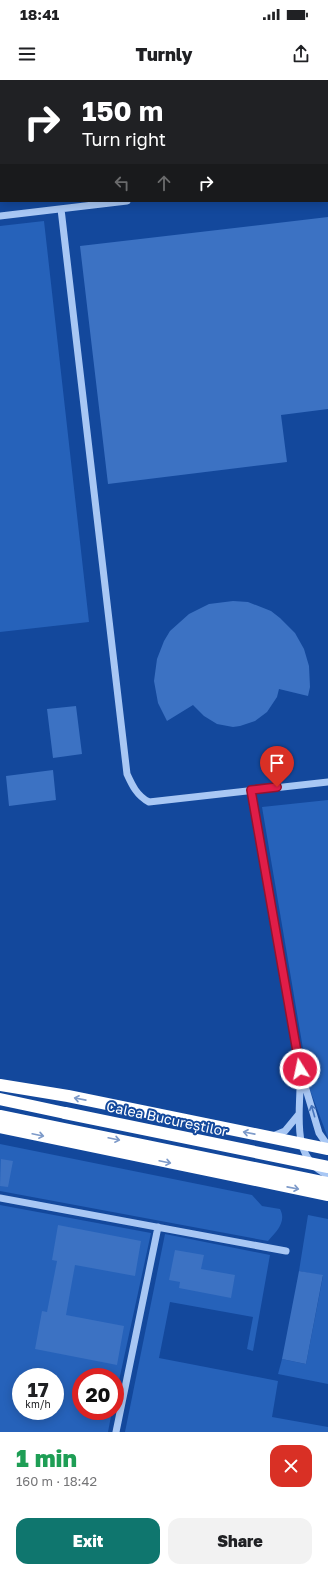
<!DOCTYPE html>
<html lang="en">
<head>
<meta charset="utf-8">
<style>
	:root { --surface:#fff; --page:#f2f2f2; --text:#202124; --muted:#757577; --accent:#0f766e }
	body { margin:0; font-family:"Golos Text",sans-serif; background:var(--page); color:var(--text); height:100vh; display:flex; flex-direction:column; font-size:15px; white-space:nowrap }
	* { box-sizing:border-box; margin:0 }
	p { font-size:13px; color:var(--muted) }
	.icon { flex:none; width:22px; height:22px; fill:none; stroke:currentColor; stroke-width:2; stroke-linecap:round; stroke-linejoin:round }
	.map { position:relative; height:1352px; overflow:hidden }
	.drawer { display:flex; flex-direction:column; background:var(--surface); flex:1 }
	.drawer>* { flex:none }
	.hud { position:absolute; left:0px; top:0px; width:328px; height:122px; box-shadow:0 2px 10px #0003; background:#202124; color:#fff; overflow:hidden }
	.speed { position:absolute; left:12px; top:1288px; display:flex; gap:8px; font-size:20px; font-weight:700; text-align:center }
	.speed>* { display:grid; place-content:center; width:52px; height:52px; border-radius:50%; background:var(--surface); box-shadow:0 2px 10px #0003; line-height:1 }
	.speed small { font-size:10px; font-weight:400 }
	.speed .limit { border:6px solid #d22; background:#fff; color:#111 }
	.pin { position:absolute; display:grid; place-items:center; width:34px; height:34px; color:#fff; margin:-41px -17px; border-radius:50% 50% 50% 0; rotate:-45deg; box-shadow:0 0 4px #0007 }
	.pin .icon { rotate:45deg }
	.me { position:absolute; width:44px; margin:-22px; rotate:350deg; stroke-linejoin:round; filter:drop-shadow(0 0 3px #0008) }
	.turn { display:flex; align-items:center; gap:14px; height:84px; padding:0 16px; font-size:18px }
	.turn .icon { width:52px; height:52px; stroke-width:2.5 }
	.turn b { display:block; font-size:28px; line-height:34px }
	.lanes { display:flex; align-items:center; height:38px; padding:0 16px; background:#0003; justify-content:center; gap:20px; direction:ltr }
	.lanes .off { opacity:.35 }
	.round { display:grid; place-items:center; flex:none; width:42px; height:42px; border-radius:12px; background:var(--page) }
	.head { display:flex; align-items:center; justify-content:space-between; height:68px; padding:0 16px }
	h1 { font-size:24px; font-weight:800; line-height:30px; color:#1e9e55 }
	.action { display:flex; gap:8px; margin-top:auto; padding:8px 16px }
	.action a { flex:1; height:46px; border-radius:12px; background:var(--accent); color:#fff; font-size:16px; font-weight:800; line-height:46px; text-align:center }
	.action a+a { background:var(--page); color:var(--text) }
	.status { display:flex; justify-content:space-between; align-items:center; height:28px; padding:0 20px; background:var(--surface); direction:ltr }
	.status svg { height:11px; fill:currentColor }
	header { display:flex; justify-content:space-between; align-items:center; height:52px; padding:0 16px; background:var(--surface); font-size:18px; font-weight:800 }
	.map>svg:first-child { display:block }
	.green { fill:#2662ba; fill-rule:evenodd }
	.building { fill:#3c72c3 }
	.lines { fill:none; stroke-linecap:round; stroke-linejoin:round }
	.minor { stroke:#a8c7f4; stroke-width:7 }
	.highway { stroke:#fff; stroke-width:12 }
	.highway-bridge { stroke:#fff; stroke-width:12 }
	.oneway { stroke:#7d9ac9 }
	.oneway2 { stroke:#4774bb }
	.route-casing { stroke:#92132f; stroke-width:10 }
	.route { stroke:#e11d48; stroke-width:7 }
	.labels { text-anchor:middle; stroke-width:4; stroke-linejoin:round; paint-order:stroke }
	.street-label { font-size:14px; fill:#fff; stroke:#13489c }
</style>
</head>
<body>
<div class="status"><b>18:41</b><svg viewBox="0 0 49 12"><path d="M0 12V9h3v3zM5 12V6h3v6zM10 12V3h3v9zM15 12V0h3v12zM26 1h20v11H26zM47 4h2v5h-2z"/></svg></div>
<header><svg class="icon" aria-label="menu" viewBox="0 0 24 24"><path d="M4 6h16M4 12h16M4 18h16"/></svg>Turnly<svg class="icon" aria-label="share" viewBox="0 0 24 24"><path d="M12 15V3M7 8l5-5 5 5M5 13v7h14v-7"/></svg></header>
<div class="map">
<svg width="328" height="1352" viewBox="0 0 328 1352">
	<rect width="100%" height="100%" fill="#13489c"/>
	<path class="green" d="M44 141 89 542 0 552V146Z
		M328 720V1058L310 1010 262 727Z
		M0 1064 252 1115 262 1126 280 1129C287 1142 276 1152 268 1161L0 1111Z
		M0 1125 151 1153 115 1319V1297H81V1331H112L108 1352H0ZM21 1297H55V1331H21Z
		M308 1135 328 1139V1304L278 1294 282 1279 306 1284 323 1196 299 1191Z
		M165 1154 270 1175 253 1271 247 1269 253 1237 170 1222 159 1278 278 1301 272 1337 328 1347V1352H125Z"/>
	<path class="building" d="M328 137V329L281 335 287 382 108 404 80 166Z
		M233 521 248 522 271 531 280 538 295 553 304 569 309 586 310 607 308 616 279 609 277 617 267 632 255 641 240 646 233 647 217 644 204 636 193 625 167 641 158 623 154 601 157 579 164 561 170 551 189 534 209 524Z
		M76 626 82 674 53 678 47 629Z
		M53 690 56 720 9 726 6 696Z
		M1 1079 13 1081 8 1107 0 1106Z
		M58 1145 141 1161 135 1196 75 1185 66 1235 124 1246 117 1285 35 1269 42 1231 47 1232 57 1181 52 1180Z
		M175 1170 204 1175 201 1189 235 1195 231 1218 179 1208 180 1202 169 1200Z
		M299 1191 323 1195 306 1284 282 1279Z"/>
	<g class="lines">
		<path class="minor" d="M327 98H328
			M61 129 127 694C132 705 137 716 149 722L328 702
			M0 136 127 121
			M251 710 300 989 319 1053 328 1066
			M300 999C301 1033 289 1077 328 1095
			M273 1056 285 1051 299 1034
			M0 1118 286 1171
			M116 1352 158 1147"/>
		<path class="highway" d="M0 1005 68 1016 328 1069
			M0 1019 65 1033
			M0 1036 328 1103
			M0 1047 328 1115"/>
		<path class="highway-bridge" d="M65 1033 328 1087"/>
	</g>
	<defs><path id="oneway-shaft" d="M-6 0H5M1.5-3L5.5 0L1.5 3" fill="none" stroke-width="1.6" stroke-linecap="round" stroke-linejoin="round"/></defs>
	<g class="oneway">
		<use href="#oneway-shaft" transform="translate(80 1019) rotate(-169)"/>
		<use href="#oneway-shaft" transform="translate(249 1053) rotate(-169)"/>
		<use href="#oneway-shaft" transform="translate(38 1055) rotate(12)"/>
		<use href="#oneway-shaft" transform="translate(114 1059) rotate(12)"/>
		<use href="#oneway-shaft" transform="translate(165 1082) rotate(12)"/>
		<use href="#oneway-shaft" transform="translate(293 1108) rotate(11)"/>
	</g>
	<use class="oneway2" href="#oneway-shaft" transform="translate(313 1031) rotate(-106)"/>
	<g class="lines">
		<g class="route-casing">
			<path id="route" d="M277 707 251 710 300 989"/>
		</g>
		<use href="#route" class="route"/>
	</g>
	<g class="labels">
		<g class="street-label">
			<text transform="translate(167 1039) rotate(12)" y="5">Calea Bucureștilor</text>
		</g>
	</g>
</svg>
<div class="speed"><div>17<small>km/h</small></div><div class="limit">20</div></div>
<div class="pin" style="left:277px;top:707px;background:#d93025"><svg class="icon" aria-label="arrive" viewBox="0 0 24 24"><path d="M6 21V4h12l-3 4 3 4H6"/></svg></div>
<svg class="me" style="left:300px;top:989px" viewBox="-20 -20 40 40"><circle r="17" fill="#e11d48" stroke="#fff" stroke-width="3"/><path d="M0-11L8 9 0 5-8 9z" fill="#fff"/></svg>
<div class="hud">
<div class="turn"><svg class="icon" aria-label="right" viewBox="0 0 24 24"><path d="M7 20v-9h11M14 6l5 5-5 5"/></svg><div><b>150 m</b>Turn right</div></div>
<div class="lanes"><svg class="icon off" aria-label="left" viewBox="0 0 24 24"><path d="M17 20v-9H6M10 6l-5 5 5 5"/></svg><svg class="icon off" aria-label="ahead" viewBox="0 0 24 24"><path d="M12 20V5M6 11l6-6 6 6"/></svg><svg class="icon" aria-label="right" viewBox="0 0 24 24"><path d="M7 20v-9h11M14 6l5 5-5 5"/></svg></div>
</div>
</div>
<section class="drawer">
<div class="head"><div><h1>1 min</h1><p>160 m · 18:42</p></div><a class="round" style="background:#d93025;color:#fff"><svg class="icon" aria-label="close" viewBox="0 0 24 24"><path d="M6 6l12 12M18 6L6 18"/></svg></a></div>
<div class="action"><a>Exit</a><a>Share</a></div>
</section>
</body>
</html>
